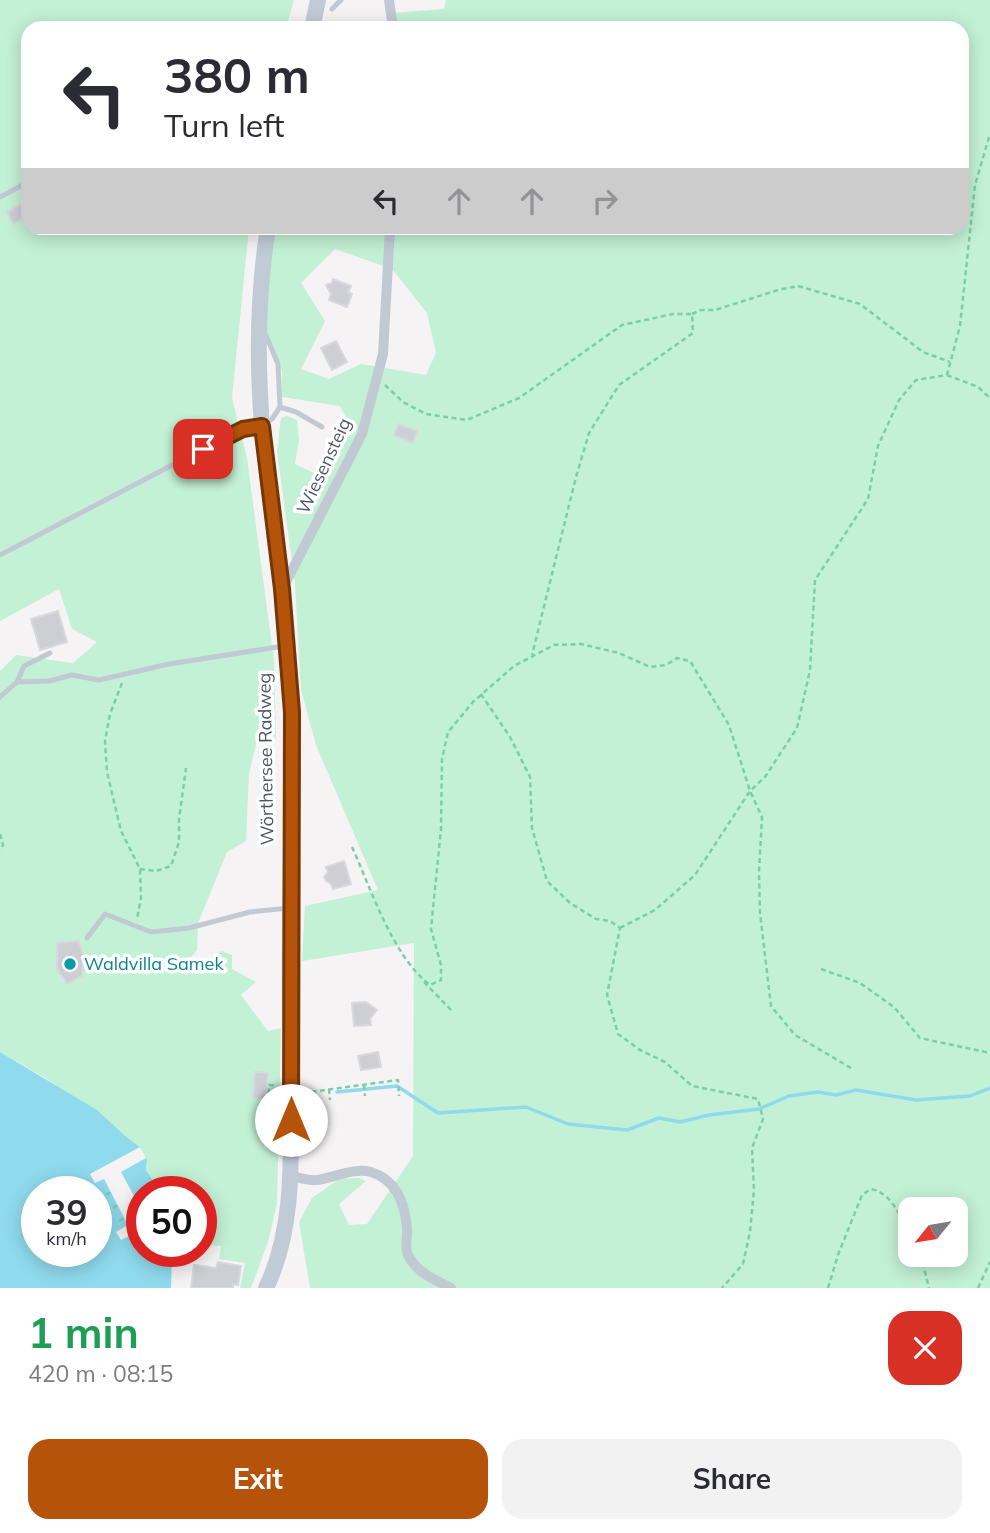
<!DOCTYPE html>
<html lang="en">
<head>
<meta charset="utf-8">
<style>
	:root { --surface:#fff; --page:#f2f2f3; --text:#2b2b33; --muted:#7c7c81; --accent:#b45309 }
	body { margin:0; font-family:Mulish,sans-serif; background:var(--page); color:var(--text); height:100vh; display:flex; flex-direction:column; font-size:26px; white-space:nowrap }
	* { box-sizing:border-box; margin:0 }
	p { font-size:23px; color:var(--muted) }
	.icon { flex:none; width:38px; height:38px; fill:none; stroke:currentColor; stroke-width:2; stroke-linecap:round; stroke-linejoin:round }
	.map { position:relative; height:1288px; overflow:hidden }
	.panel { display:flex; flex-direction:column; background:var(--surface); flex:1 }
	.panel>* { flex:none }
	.top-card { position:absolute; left:21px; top:21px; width:948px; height:214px; border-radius:21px; box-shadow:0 4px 18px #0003; background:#fff; color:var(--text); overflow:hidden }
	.needle { width:46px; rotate:240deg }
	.tools { position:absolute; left:898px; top:1197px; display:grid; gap:14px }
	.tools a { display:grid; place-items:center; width:70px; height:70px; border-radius:14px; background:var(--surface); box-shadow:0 4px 18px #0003; font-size:35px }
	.speed { position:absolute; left:21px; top:1176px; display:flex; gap:14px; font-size:35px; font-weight:700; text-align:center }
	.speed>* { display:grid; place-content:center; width:91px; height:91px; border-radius:50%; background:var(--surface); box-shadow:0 4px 18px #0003; line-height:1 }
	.speed small { font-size:18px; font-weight:400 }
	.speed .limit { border:10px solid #d22; background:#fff; color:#111 }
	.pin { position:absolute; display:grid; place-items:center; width:60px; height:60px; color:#fff; margin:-30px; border-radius:14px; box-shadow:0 4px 10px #0006 }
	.me { position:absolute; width:77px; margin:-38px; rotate:0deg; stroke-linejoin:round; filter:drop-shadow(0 0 5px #0008) }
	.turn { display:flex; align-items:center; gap:24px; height:147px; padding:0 28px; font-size:32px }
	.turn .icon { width:91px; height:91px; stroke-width:2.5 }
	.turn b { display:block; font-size:49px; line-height:60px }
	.lanes { display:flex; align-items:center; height:66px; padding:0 28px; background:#0003; justify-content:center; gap:35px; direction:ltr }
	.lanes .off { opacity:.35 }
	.round { display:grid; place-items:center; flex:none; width:74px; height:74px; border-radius:21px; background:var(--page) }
	.head { display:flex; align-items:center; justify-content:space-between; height:119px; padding:0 28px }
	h1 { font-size:42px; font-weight:700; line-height:52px; color:#1e9e55 }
	.button { display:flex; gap:14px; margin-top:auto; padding:14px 28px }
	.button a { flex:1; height:80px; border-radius:21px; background:var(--accent); color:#fff; font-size:28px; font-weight:700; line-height:80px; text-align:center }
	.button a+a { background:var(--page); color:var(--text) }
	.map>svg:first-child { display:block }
	.green { fill:#c3f1d5; fill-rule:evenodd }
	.water { fill:#90daee; fill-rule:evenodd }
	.pier { fill:#f5f3f3 }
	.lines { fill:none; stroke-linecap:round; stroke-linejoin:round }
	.stream { stroke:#90daee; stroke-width:3.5 }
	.building { fill:#cdcfd5; stroke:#d7d9de; stroke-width:2 }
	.path { stroke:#7ad0a6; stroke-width:2.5; stroke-dasharray:5 3.5; stroke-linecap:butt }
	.lane { stroke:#c1cad2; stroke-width:5 }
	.street { stroke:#c1cad2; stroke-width:10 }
	.secondary { stroke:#c1cbd6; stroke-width:16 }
	.route-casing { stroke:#753606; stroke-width:18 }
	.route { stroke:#b45309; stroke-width:12 }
	.culture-dot { fill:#0f9aa8; stroke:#fff; stroke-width:2.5 }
	.labels { text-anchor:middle; stroke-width:7; stroke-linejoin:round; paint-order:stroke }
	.street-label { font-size:18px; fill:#4a5661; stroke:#fff }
	.culture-label { font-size:18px; fill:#0d838f; stroke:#fff; text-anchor:start }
</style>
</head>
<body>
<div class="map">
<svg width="990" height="1288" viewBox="0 0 990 1288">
	<rect width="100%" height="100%" fill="#f5f3f3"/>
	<path class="green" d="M0 0H294L286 28H28V228H249L232 398 247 458 274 661 276 740 256 744 249 774 246 841 227 852 198 923 197 950 190 958 196 966 222 951 232 955V969L256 982 241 995 268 1031 281 1028 277 1203 268 1242 251 1288H240L245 1263 219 1259 221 1246 201 1245V1192H161L146 1170 147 1160 140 1147 47 1079 0 1052V671L16 655 73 663 97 642 72 629 59 589 0 621Z
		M446 0H990V1288H310L299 1222 312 1198 339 1179 359 1178 366 1181 339 1204 349 1225 367 1224 413 1156 414 943 302 961 305 906 378 890 316 745 301 690 295 584 277 451 281 418 287 416 297 420 299 440 295 464 316 474 346 417 340 406 282 397V372L265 326 271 228H962V28H428L396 24 393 13 444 9ZM335 249 392 269 427 313 436 353 426 375 361 364 329 379 301 369 325 321 301 283ZM910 1209H956V1255H910Z"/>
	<path class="water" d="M0 1052 97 1110 124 1135 140 1147 147 1160 146 1170 161 1192H142V1251H172L171 1288H0ZM37 1192H96V1251H37Z"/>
	<path class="pier" d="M140 1147 146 1158 121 1172 142 1211V1229L121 1240 116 1232 128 1225 104 1179 95 1183 90 1174Z"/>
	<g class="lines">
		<path class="stream" d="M337 1092 397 1086 438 1113 526 1107 568 1124 627 1130 659 1118 680 1122 709 1115 759 1109 789 1096 818 1092 836 1095 856 1090 916 1100 970 1096 990 1088"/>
	</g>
	<path class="building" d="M28 200V215L13 224 7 212Z
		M333 279 351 286 348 292 352 294 347 307 329 300 331 294 326 285 332 283Z
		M336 341 347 362 332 370 321 348Z
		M399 424 417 431 413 443 394 435Z
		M58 611 67 642 40 650 31 619Z
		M344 861 351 884 333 889 331 884 326 881 324 877 328 872 326 867Z
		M79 941 84 958 82 976 67 984 57 969V943Z
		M366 1002 377 1010 370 1019 371 1025 354 1026 352 1003Z
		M378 1052 381 1067 361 1070 358 1056Z
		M255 1072 268 1073 266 1099 253 1098Z
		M218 1262 241 1266 238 1285 233 1284V1288H191L194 1265 216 1268Z"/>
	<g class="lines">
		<path class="path" d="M692 314 701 310H715L778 290 798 286 860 304 923 352 950 362
			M947 375 978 387 990 398
			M385 385 403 402 426 414 467 420 519 398 622 325 673 314H692L693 333 619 385 589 433 576 477 532 655
			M122 683 110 714 105 741 107 772 121 831 140 869 141 898 137 919
			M481 694 510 737 530 777 532 828 547 881 570 903 596 919 610 921 620 928 607 995 618 1034 640 1050 665 1062 692 1086 758 1099 763 1119 752 1148 754 1190 750 1232 743 1264 722 1288
			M0 834 3 845 0 850
			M352 847C371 889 393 957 430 985L441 980V965L431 929 441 829 442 759 448 732 473 702 514 666 554 645 581 644 619 653 650 667 666 665 677 658 690 661 729 725 750 791 762 817 759 872 760 913 771 1006 795 1035 851 1068
			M140 869 156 871 171 866 179 842V819L186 768
			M620 928 655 910 695 875 750 791 765 777 797 728 810 670 815 580 868 499 878 446 899 400 916 380 947 375 960 326 975 185 990 134
			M821 969 860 983 894 1007 920 1038 990 1053
			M424 982 452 1011
			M364 1085 365 1096
			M329 1089 330 1100
			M303 1093 398 1080 399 1096
			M276 1094 269 1095V1085L277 1086
			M106 1195 111 1192
			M113 1208 118 1205
			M119 1221 124 1218
			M918 1255 924 1268 929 1288
			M828 1288 838 1255 862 1195 871 1189C894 1194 901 1219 910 1238
			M978 1288 990 1262"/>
		<path class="lane" d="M332 9 341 0
			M0 197 28 182
			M280 407 296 412 322 427
			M0 555 203 449 243 429 262 426 272 419 280 407 278 364 265 333
			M17 682 24 666 50 653
			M0 697 17 682 49 681 72 675 99 680 169 664 284 646
			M87 938 105 914 151 932 189 928 250 912 289 908"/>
		<path class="street" d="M389 0 393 28
			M283 588 362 434 383 354 390 228
			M290 1176C298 1177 309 1181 317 1180 334 1178 354 1167 371 1172 397 1180 405 1204 407 1228 408 1237 404 1246 408 1255 416 1272 435 1280 451 1288"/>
		<path class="secondary" d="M312 28 318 0
			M266 1288C294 1230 291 1162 291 1099 290 1068 291 1038 290 1008 288 888 296 768 288 649 283 574 268 500 262 425 257 362 258 290 268 228"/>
	</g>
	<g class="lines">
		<g class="route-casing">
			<path id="route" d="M203 449 243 429 262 426 282 589 292 712 291 1120"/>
		</g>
		<use href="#route" class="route"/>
	</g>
	<circle class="culture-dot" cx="70" cy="964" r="7"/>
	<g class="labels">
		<g class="street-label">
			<text transform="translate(324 466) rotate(-65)" y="6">Wiesensteig</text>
			<text transform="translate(266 759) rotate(-91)" y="6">Wörthersee Radweg</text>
		</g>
		<g class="culture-label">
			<text x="84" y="970">Waldvilla Samek</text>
		</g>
	</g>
</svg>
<div class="tools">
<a><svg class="needle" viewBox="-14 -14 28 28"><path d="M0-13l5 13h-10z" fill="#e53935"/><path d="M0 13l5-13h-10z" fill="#7c7c81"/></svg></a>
</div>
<div class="speed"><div>39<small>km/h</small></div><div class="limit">50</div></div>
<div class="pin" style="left:203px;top:449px;background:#d93025"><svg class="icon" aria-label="arrive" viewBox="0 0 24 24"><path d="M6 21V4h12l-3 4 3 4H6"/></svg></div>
<svg class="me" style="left:291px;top:1120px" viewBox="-20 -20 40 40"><circle r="19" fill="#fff"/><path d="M0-13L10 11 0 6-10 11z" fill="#b45309"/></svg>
<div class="top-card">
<div class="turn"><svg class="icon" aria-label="left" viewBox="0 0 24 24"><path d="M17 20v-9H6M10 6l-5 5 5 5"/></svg><div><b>380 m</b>Turn left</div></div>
<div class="lanes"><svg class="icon" aria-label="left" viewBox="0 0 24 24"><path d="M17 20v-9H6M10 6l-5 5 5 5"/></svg><svg class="icon off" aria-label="ahead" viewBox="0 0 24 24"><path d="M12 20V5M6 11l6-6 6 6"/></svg><svg class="icon off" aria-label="ahead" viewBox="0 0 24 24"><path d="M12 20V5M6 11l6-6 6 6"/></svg><svg class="icon off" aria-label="right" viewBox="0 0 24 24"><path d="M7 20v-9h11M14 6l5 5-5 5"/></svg></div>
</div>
</div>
<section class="panel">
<div class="head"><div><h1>1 min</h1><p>420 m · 08:15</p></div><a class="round" style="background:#d93025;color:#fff"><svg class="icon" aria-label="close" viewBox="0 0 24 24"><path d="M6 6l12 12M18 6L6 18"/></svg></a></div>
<div class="button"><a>Exit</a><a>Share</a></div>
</section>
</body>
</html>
